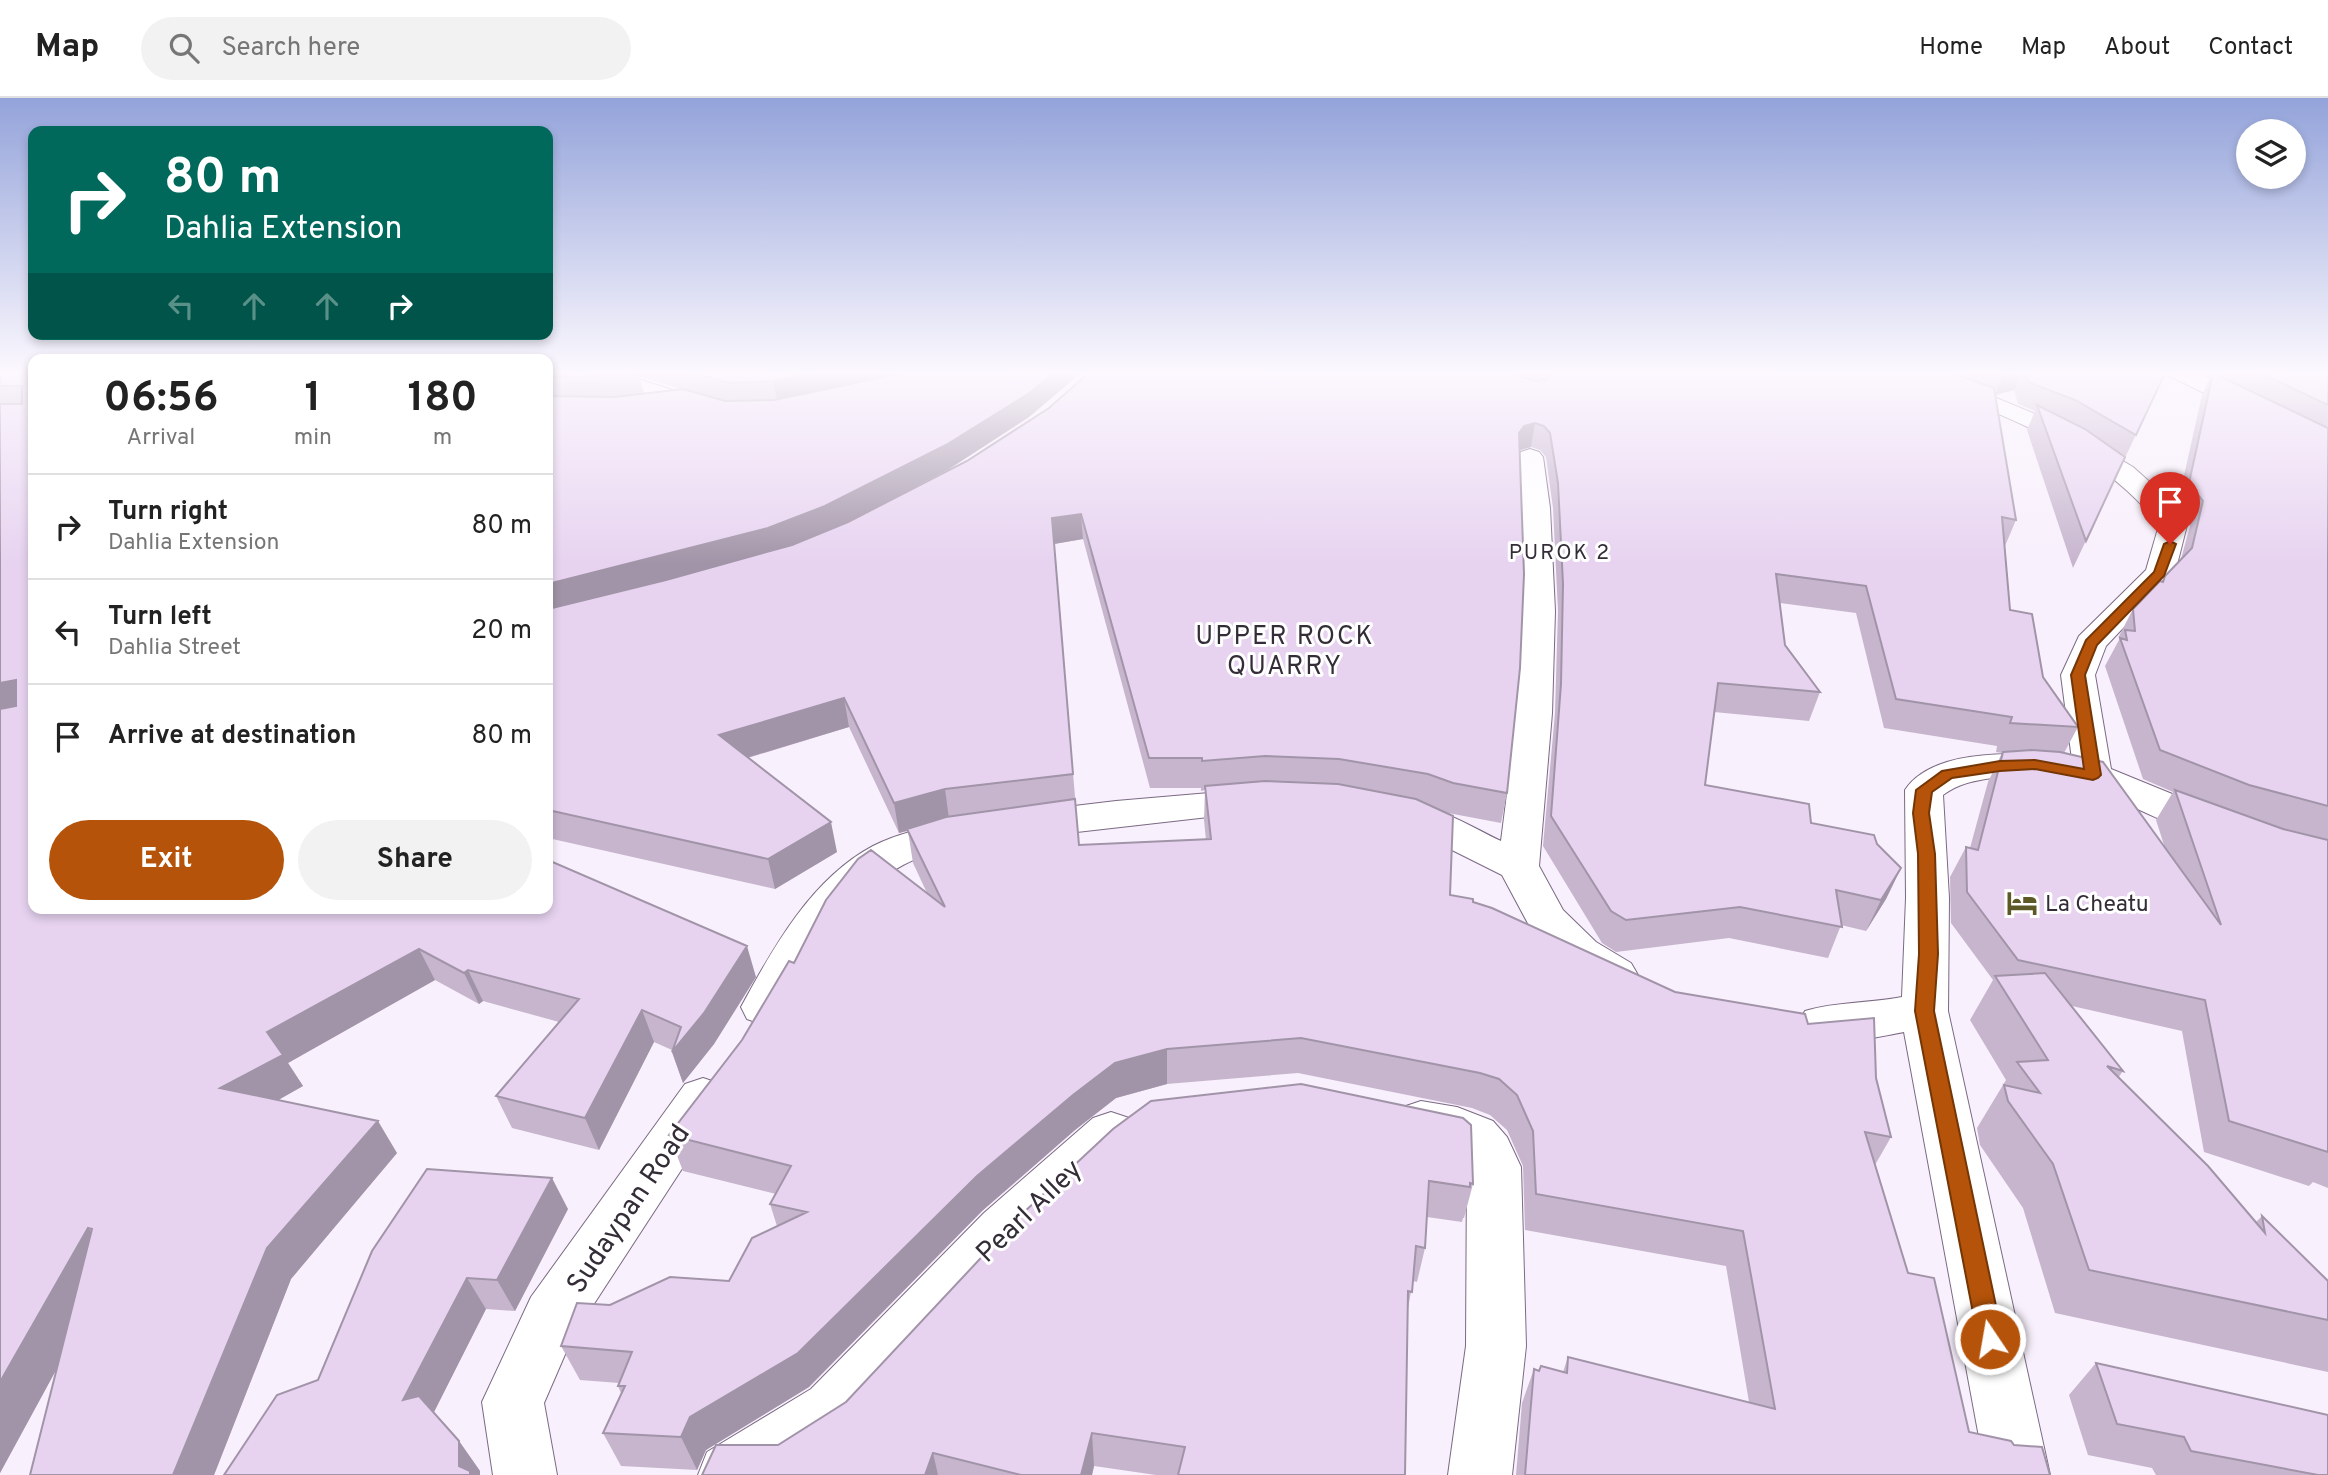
<!DOCTYPE html>
<html lang="en">
<head>
<meta charset="utf-8">
<style>
	:root { --surface:#fff; --page:#f2f2f2; --text:#222; --muted:#767676; --line:#e0e0e0; --accent:#b45309 }
	body { margin:0; font-family:Overpass,sans-serif; background:var(--page); color:var(--text); height:100vh; display:flex; flex-direction:column; font-size:26px; white-space:nowrap }
	* { box-sizing:border-box; margin:0 }
	p { font-size:23px; color:var(--muted) }
	.icon { flex:none; width:38px; height:38px; fill:none; stroke:currentColor; stroke-width:2; stroke-linecap:round; stroke-linejoin:round }
	.map { position:relative; flex:1; overflow:hidden }
	.drawer { position:absolute; left:28px; top:256px; width:525px; height:560px; display:flex; flex-direction:column; background:var(--surface); border-radius:14px; box-shadow:0 4px 10px #0003 }
	.drawer>* { flex:none }
	.banner { position:absolute; left:28px; top:28px; width:525px; height:214px; border-radius:14px; box-shadow:0 4px 10px #0003; background:#00695c; color:#fff; overflow:hidden }
	.fabs { position:absolute; left:2236px; top:21px; display:grid; gap:14px }
	.fabs a { display:grid; place-items:center; width:70px; height:70px; border-radius:50%; background:var(--surface); box-shadow:0 4px 10px #0003; font-size:35px }
	.pin { position:absolute; display:grid; place-items:center; width:60px; height:60px; color:#fff; margin:-72px -30px; border-radius:50% 50% 50% 0; rotate:-45deg; box-shadow:0 0 7px #0007 }
	.pin .icon { rotate:45deg }
	.me { position:absolute; width:77px; margin:-38px; rotate:348deg; stroke-linejoin:round; filter:drop-shadow(0 0 5px #0008) }
	.turn { display:flex; align-items:center; gap:24px; height:147px; padding:0 21px; font-size:32px }
	.turn .icon { width:91px; height:91px; stroke-width:2.5 }
	.turn b { display:block; font-size:49px; line-height:60px }
	.lanes { display:flex; align-items:center; height:66px; padding:0 21px; background:#0003; justify-content:center; gap:35px; direction:ltr }
	.lanes .off { opacity:.35 }
	.eta { display:flex; justify-content:space-evenly; align-items:center; height:119px; text-align:center }
	.eta b { font-size:42px; font-weight:700; line-height:49px }
	.primary-button { display:flex; gap:14px; margin-top:auto; padding:14px 21px }
	.primary-button a { flex:1; height:80px; border-radius:42px; background:var(--accent); color:#fff; font-size:28px; font-weight:700; line-height:80px; text-align:center }
	.primary-button a+a { background:var(--page); color:var(--text) }
	ul { padding:0; list-style:none }
	li { display:flex; align-items:center; gap:21px; height:105px; padding:0 21px; border-top:2px solid var(--line) }
	li div { flex:1 }
	li b { display:block; font-size:26px }
	li em { font-style:normal }
	header { display:flex; align-items:center; gap:42px; box-sizing:border-box; height:98px; padding:0 35px; background:var(--surface); border-bottom:2px solid var(--line) }
	header strong { font-size:33px }
	nav { display:flex; gap:38px; margin-inline-start:auto; font-size:24px }
	.search { width:490px; height:63px; background:var(--page); display:flex; align-items:center; gap:18px; box-sizing:border-box; padding:0 24px; border-radius:38px; color:var(--muted); font-size:26px }
	.map>svg:first-child { display:block }
	.lines { fill:none; stroke-linecap:round; stroke-linejoin:round }
	.minor-casing { stroke:#7b6a83; stroke-width:2 }
	.tertiary-casing { stroke:#7b6a83; stroke-width:2 }
	.minor { fill:#fff; fill-rule:evenodd }
	.tertiary { fill:#fff; fill-rule:evenodd }
	.wall { fill:#c7b5ce; fill-rule:evenodd }
	.shaded-wall { fill:#a294a8 }
	.building { fill:#e7d3f0; stroke:#a294a8; stroke-width:2 }
	.route { fill:#b45309; stroke:#753606; stroke-width:2 }
	.labels { text-anchor:middle; stroke-width:6; stroke-linejoin:round; paint-order:stroke }
	.far-neighbourhood-label { font-size:21px; letter-spacing:2px; fill:#342d38; stroke:#fff }
	.poi-label { font-size:23px; fill:#342d38; stroke:#fff; text-anchor:start }
	.quarter-label { font-size:26px; letter-spacing:2px; fill:#342d38; stroke:#fff }
	.near-street-label { font-size:28px; fill:#342d38; stroke:#fff }
</style>
</head>
<body>
<header>
<strong>Map</strong>
<div class="search"><svg class="icon" aria-label="search" viewBox="0 0 24 24"><circle cx="10" cy="10" r="6"/><path d="M15 15l6 6"/></svg>Search here</div>
<nav><a>Home</a><a>Map</a><a>About</a><a>Contact</a></nav>
</header>
<div class="map">
<svg width="2328" height="1377" viewBox="0 0 2328 1377">
	<rect width="100%" height="100%" fill="#f8f0fc"/>
	<g class="lines">
		<g class="minor-casing">
			<path id="minor" d="M1900 273H1931L2064 328 2133 369 2161 394 2187 427 2175 475 2106 548 2095 577 2111 671 2226 718 2232 727 2226 736 2212 740C2134 719 2081 667 1993 680 1973 683 1959 685 1943 697L1949 800 1948 913 2050 1377H1986L1904 934C1872 940 1837 949 1805 939L1798 926 1805 913C1834 904 1871 905 1902 899L1906 800 1905 692C1934 648 2026 654 2072 662L2061 577 2079 538 2146 472 2159 427C2097 347 1994 314 1903 278Z
				M2167 273H2195L2328 339V357L2170 278Z
				M1530 351 1539 354 1543 359 1550 410 1555 513 1552 615 1539 768 1563 812 1596 844 1631 865 1638 877 1631 889 1615 894 1599 889 1564 866 1532 833 1502 777 1412 732 1389 727 1383 718 1389 709C1427 699 1467 727 1501 743 1518 615 1529 488 1517 359L1521 354Z
				M1256 691 1270 694 1276 703 1270 712 1024 740 1010 736 1004 727 1010 718 1024 714 1116 703Z
				M961 723 975 727 981 736 975 745C951 752 925 755 903 767 843 799 813 865 781 921L764 927 747 921 741 909C773 850 811 781 873 748 900 734 931 729 961 723Z
				M703 980 721 986 728 1000 573 1238 544 1305 557 1377H493L482 1304 531 1199 685 986Z
				M1421 1003 1457 1009 1493 1023 1507 1039 1521 1069 1526 1248 1512 1377H1448L1466 1248 1467 1069C1458 1044 1425 1046 1403 1039L1395 1024 1403 1009Z
				M1111 1014 1129 1020 1137 1035 1129 1050 1024 1149 855 1335 789 1377H698L707 1354 811 1291 984 1115 1093 1020Z"/>
		</g>
		<g class="tertiary-casing">
			<path id="tertiary" d="M580 273H613L713 305 717 310 713 315 705 317 697 315 583 278Z"/>
		</g>
		<use href="#minor" class="minor"/>
		<use href="#tertiary" class="tertiary"/>
	</g>
	<path class="wall" d="M0 273H33V810L756 879 714 946 683 985 672 954V952L654 944 599 1052 512 1030 496 998 559 924 483 903 479 906 435 882 288 965 303 988 278 1002 397 1055 291 1181 214 1377H30L56 1272 0 1375Z
		M548 273H1083L1029 319 949 371 845 425 967 363 1049 310 1091 273H2166L2073 470 2027 332 2035 313 2018 306 2014 292 1995 297 2016 422 2005 448 2010 512 2043 579 2078 629 2064 655 2165 750 2156 722 2173 694 2143 681 2105 568 2119 542V538L2133 511 2162 483 2165 478 2181 461 2190 428 2177 409 2202 297 2211 278 2206 276 2207 273H2328V1090L2313 1084 2309 1088 2204 1054 2182 933 2072 908 2123 973 2118 980 2256 1124 2262 1118 2328 1183V1274L2055 1215 2023 1110 1980 1047 1977 1030 2006 982 1970 922 1993 882 1951 825 1950 779 1966 749 1970 750 1988 684 2002 655 1996 654 1997 648 1884 630 1856 515 1780 505 1785 547 1820 594 1809 623 1714 614 1705 687 1811 725 1877 746 1901 770 1886 801 1866 833 1841 827 1828 860 1729 840 1616 854 1602 845 1543 748 1555 615 1558 513 1553 410 1546 359 1540 352 1531 349 1519 353 1507 695 1501 725 1448 715 1441 713 1450 797 1473 804 1675 894 1808 926 1876 980 1891 1039 1875 1067 1908 1175 1969 1334 2014 1347 2050 1377H1516L1522 1305 1534 1271 1539 1273 1541 1268 1563 1274 1568 1259 1749 1304 1726 1168 1525 1132 1523 1068 1507 1032 1490 1017 1472 1010 1298 975 1167 986 1116 1000 1075 1032 982 1113 809 1289 706 1352 697 1372 621 1368 603 1335 621 1295 618 1288 619 1285 580 1282 561 1248 610 1207 729 1183 777 1128 770 1106 776 1096 683 1073 669 1037 742 942 794 865 927 795 913 765 908 733 899 735 849 629 748 660 837 754 775 791 548 740ZM639 278 681 291 644 295ZM1083 441 1150 690H1201V693L1205 692 1204 722 1206 742 1079 747 1054 446Z
		M1113 1031 1473 1086 1464 1120H1463L1462 1124 1427 1119 1425 1150 1417 1184 1413 1183 1408 1210 1405 1377H1156L1094 1368 1092 1377H702L778 1347 846 1304Z
		M568 1111 515 1213 486 1211 433 1315 459 1343 480 1373V1377H224L318 1282Z
		M2096 1265 2328 1377H2156L2152 1370 2088 1357 2069 1297Z"/>
	<path class="shaded-wall" d="M823 273H931L778 305 773 283Z
		M1056 273H1083L1029 319 949 371 830 434 773 457 548 515V486Z
		M2011 273H2022L2014 292 1995 297 2004 274Z
		M1535 325 1531 349 1520 352 1514 359 1519 335 1524 328Z
		M1081 416 1083 441 1054 446 1052 420Z
		M16 582 33 609 0 618V585Z
		M844 600 849 629 726 666 719 637Z
		M945 691 949 721 899 735 894 705Z
		M831 724 837 754 775 791 768 761Z
		M1901 770 1886 801 1866 833 1881 802Z
		M747 848 756 879 714 946 683 985 672 954Z
		M419 851 435 882 288 965 303 988 243 1022 220 990 267 934Z
		M468 872 483 903 479 906 464 875Z
		M642 912 654 944 599 1052 585 1020Z
		M1167 951V986L1116 1000 1075 1032 982 1113 809 1289 706 1352 697 1372 681 1339 690 1319 1073 997 1115 965Z
		M378 1023 397 1055 291 1181 214 1377H173L267 1150Z
		M552 1080 568 1111 515 1213 497 1182Z
		M88 1130 116 1162 0 1375V1284Z
		M467 1180 486 1211 425 1332 403 1302Z
		M1092 1335 1094 1368 1092 1377H1081Z
		M459 1343 480 1373V1377H465L459 1368Z
		M933 1355 938 1377H925Z"/>
	<path class="building" d="M0 273H33V810H548V762L747 848 704 915 672 954 681 929 642 912 585 1020 496 998 579 901 468 872 464 875 419 851 267 934 283 957 220 990 378 1023 267 1150 173 1377H30L92 1131 88 1130 0 1284V611L16 608V582L0 585V306H22V288H0Z
		M548 273H623L639 277 548 279Z
		M688 273H823L773 283 729 285Z
		M912 273H1056L1028 296 946 347 825 408 768 430 548 486V298L615 299 683 291 725 303 774 302Z
		M1091 273H1501L1537 283 1547 281 1552 275 1551 273H1947L1994 290 2016 422 2002 419 2010 512 2032 516 2043 579 2078 629 2010 625 2012 619 1896 601 1866 488 1776 476 1785 547 1820 594 1718 585 1705 687 1809 706 1811 725 1874 737 1877 746 1901 770 1881 802 1836 792 1842 829 1740 809 1626 822 1611 813 1551 718 1561 586 1563 486 1558 385 1550 335 1544 328 1535 325 1524 328 1519 335 1524 476 1520 570 1507 695 1453 685 1428 676 1339 661 1265 658 1202 663V660H1149L1081 416 1052 420 1073 676 945 691 894 705 844 600 719 637 831 724 768 761 548 712V511L666 482 792 447 848 424 967 363 1049 310Z
		M2024 273H2166L2136 337 2075 302 2028 284Z
		M2256 273H2328V307Z
		M2213 275 2328 330V708L2249 687 2160 652 2120 540 2127 542 2125 532 2135 533 2133 511 2160 483 2163 484 2165 478 2192 450 2203 403 2189 385Z
		M2037 307 2085 331 2125 359 2086 443Z
		M2032 652 2060 654 2103 664 2221 827 2175 692 2283 731 2328 742V1054L2229 1023 2205 902 2018 862 1967 794 1966 749 1978 752 2003 654Z
		M1265 683 1338 686 1416 701 1453 718 1450 797 1473 801V804L1492 810 1675 894 1805 916 1808 926 1874 920 1876 980 1891 1039 1865 1034 1908 1175 1934 1180 1969 1334 2011 1343 2014 1347 2042 1349 2050 1377H1525L1534 1271 1539 1273 1541 1268 1567 1275 1568 1259 1775 1311 1743 1133 1536 1096 1533 1033 1517 997 1499 981 1480 975 1301 940 1167 951 1115 965 1073 997 977 1078 798 1255 690 1319 681 1339 603 1335 625 1288H618L632 1254 561 1248 577 1205 610 1207 670 1179 729 1183 752 1140 807 1114 770 1106 791 1068 669 1037 742 942 789 863 794 865 826 802 858 761 871 752 945 809 907 731 946 719 1075 701 1079 747 1211 741 1205 688Z
		M2045 875 2123 973 2107 968 2208 1068 2265 1135 2262 1118 2328 1183V1222L2089 1172 2053 1066 2008 1003 2004 987 2040 995 2017 964 2048 962 1995 878Z
		M1301 986 1463 1020 1471 1027 1473 1086 1470 1085V1089L1429 1083 1425 1150 1416 1148 1412 1194 1408 1193 1405 1377H1178L1185 1349 1092 1335 1081 1377H1021L933 1355 925 1377H702L716 1347H778L846 1304 1022 1116 1113 1031 1151 1003Z
		M427 1071 552 1080 497 1182 467 1180 403 1302 419 1298 459 1343V1368L470 1373V1377H224L277 1297 318 1282 372 1153Z
		M2096 1265 2328 1317V1377H2318L2191 1353 2184 1339 2117 1326Z"/>
	<linearGradient id="sky" x2="0" y2="1"><stop stop-color="#93a3da"/><stop offset="0.59" stop-color="#fcf8fe"/><stop offset="1" stop-color="#fcf8fe" stop-opacity="0"/></linearGradient>
	<rect width="2328" height="465" fill="url(#sky)"/>
	<path class="route" d="M2170 443 2176 446 2164 478 2097 547 2085 577 2101 677 2098 680 2093 682 2035 671 2000 673 1952 680 1932 694 1929 715 1935 756 1938 856 1934 913 2003 1241 1999 1249 1990 1252 1982 1249 1978 1241 1915 913 1919 856 1918 756 1913 715 1916 692 1942 673 2000 663 2035 662 2084 671 2071 577 2086 542 2154 474 2164 446Z"/>
	<defs>
		<g id="hotel-bare" transform="scale(2.415)"><path d="M-6-4.5h1.5V1H6V5H4.5V3h-9V5H-6ZM-4 0a1.8 1.8 0 1 1 3.6 0ZM.5 0V-2.5h3Q6-2.5 6 0Z" fill="#5d5926" stroke="#fff" stroke-width="2.5" paint-order="stroke"/></g>
	</defs>
	<g fill-rule="evenodd">
		<use href="#hotel-bare" x="2022" y="805"/>
	</g>
	<g class="labels">
		<g class="far-neighbourhood-label">
			<text x="1560" y="461">PUROK 2</text>
		</g>
		<g class="poi-label">
			<text x="2045" y="813">La Cheatu</text>
		</g>
		<g class="quarter-label">
			<text x="1285" y="546">UPPER ROCK<tspan x="1285" dy="30">QUARRY</tspan></text>
		</g>
		<g class="near-street-label">
			<text transform="translate(627 1110) rotate(-56)" y="10">Sudaypan Road</text>
			<text transform="translate(1028 1112) rotate(-44)" y="10">Pearl Alley</text>
		</g>
	</g>
</svg>
<div class="fabs">
<a><svg class="icon" aria-label="layers" viewBox="0 0 24 24"><path d="M12 4l9 5-9 5-9-5zM3 14l9 5 9-5"/></svg></a>
</div>
<div class="pin" style="left:2170px;top:446px;background:#d93025"><svg class="icon" aria-label="arrive" viewBox="0 0 24 24"><path d="M6 21V4h12l-3 4 3 4H6"/></svg></div>
<svg class="me" style="left:1990px;top:1241px" viewBox="-20 -20 40 40"><circle r="17" fill="#b45309" stroke="#fff" stroke-width="3"/><path d="M0-11L8 9 0 5-8 9z" fill="#fff"/></svg>
<div class="banner">
<div class="turn"><svg class="icon" aria-label="right" viewBox="0 0 24 24"><path d="M7 20v-9h11M14 6l5 5-5 5"/></svg><div><b>80 m</b>Dahlia Extension</div></div>
<div class="lanes"><svg class="icon off" aria-label="left" viewBox="0 0 24 24"><path d="M17 20v-9H6M10 6l-5 5 5 5"/></svg><svg class="icon off" aria-label="ahead" viewBox="0 0 24 24"><path d="M12 20V5M6 11l6-6 6 6"/></svg><svg class="icon off" aria-label="ahead" viewBox="0 0 24 24"><path d="M12 20V5M6 11l6-6 6 6"/></svg><svg class="icon" aria-label="right" viewBox="0 0 24 24"><path d="M7 20v-9h11M14 6l5 5-5 5"/></svg></div>
</div>
<section class="drawer">
<div class="eta">
<div><b>06:56</b><p>Arrival</p></div>
<div><b>1</b><p>min</p></div>
<div><b>180</b><p>m</p></div>
</div>
<ul>
<li><svg class="icon" aria-label="right" viewBox="0 0 24 24"><path d="M7 20v-9h11M14 6l5 5-5 5"/></svg><div><b>Turn right</b><p>Dahlia Extension</p></div><em>80 m</em></li>
<li><svg class="icon" aria-label="left" viewBox="0 0 24 24"><path d="M17 20v-9H6M10 6l-5 5 5 5"/></svg><div><b>Turn left</b><p>Dahlia Street</p></div><em>20 m</em></li>
<li><svg class="icon" aria-label="arrive" viewBox="0 0 24 24"><path d="M6 21V4h12l-3 4 3 4H6"/></svg><div><b>Arrive at destination</b></div><em>80 m</em></li>
</ul>
<div class="primary-button"><a>Exit</a><a>Share</a></div>
</section>
</div>
</body>
</html>
